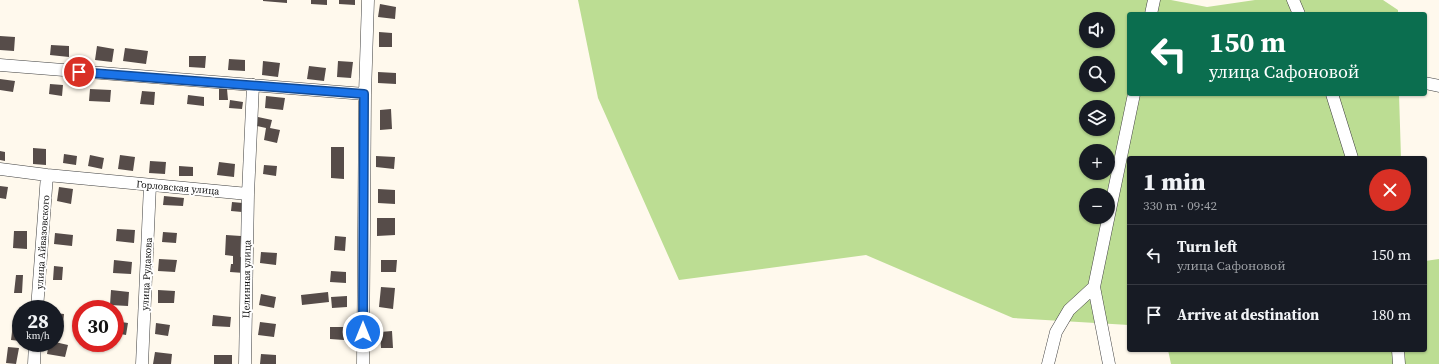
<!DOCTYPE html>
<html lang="en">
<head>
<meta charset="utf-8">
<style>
	:root { --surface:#171b24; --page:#242831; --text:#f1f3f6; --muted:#9ea1a6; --line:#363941 }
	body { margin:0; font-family:"Source Serif 4",serif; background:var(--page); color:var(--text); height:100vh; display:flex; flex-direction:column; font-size:15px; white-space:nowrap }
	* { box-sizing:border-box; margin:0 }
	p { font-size:13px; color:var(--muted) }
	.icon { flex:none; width:22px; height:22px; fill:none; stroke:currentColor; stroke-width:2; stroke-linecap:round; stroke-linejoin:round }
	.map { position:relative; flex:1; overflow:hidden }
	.drawer { position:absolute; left:1127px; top:156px; width:300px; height:196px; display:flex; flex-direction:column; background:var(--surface); border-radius:4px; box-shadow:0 1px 3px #0004 }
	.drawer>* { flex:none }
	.hud { position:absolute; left:1127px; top:12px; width:300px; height:84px; border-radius:4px; box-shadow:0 1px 3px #0004; background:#0b6e4f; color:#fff; overflow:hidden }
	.tools { position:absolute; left:1079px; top:12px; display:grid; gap:8px }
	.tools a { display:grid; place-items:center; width:36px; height:36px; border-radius:50%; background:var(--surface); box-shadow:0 1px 3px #0004; font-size:20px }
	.speed { position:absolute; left:12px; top:300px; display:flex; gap:8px; font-size:20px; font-weight:700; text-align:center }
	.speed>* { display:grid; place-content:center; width:52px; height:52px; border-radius:50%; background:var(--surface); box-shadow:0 1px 3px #0004; line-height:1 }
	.speed small { font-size:10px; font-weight:400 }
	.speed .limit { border:6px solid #d22; background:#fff; color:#111 }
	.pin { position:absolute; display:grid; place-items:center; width:34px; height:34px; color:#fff; margin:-17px; border:2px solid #fff; border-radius:50%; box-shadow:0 1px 4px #0007 }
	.me { position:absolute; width:44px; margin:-22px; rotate:0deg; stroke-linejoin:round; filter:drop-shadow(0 0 3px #0008) }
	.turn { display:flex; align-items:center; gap:14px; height:84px; padding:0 16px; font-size:18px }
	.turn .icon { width:52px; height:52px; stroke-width:2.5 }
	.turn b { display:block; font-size:28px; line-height:34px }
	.round { display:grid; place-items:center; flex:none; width:42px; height:42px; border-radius:21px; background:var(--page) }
	.overview { display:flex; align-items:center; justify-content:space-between; height:68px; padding:0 16px }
	h1 { font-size:24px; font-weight:800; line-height:30px }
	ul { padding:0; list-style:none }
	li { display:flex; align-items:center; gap:12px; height:60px; padding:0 16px; border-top:1px solid var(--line) }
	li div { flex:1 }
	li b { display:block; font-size:15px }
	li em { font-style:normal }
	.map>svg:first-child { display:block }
	.forest { fill:#bcdd93; fill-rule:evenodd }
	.building { fill:#564c49 }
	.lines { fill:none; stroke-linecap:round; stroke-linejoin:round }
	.street-casing { stroke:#404040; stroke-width:13 }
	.street { stroke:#fff; stroke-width:12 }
	.route-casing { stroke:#114b97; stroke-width:10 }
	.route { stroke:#1a73e8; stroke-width:7 }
	.labels { text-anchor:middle; stroke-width:4; stroke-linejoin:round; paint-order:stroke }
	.street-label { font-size:10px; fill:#0d0d0d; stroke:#fff }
</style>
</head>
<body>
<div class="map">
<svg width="1439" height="364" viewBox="0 0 1439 364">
	<rect width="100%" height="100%" fill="#fff9ed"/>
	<path class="forest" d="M578 0H1171L1207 7 1255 0H1383L1398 10V14H1129V94H1399L1401 158H1129V325L1013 318 866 255 679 280 598 98ZM1086 19H1108V41H1086ZM1086 63H1108V85H1086ZM1086 107H1108V129H1086ZM1086 151H1108V173H1086ZM1086 195H1108V217H1086Z
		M1439 259V364H1171L1168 350H1425V261Z"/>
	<path class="building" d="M263 0H287V3L263 1Z
		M311 0H327V5L311 4Z
		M339 0H355V5L339 4Z
		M380 4 396 7 395 19 378 17Z
		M379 32 392 33V47H379Z
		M0 36 15 37 14 51 0 50Z
		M51 45 69 46V57L50 55Z
		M97 46 114 49 112 62 95 60Z
		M125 48 148 51 146 64 123 61Z
		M189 56H206L205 68 189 67Z
		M229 59 245 60V71L228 70Z
		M263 61 280 63 278 77 262 75Z
		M338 61 353 62 351 78 337 77Z
		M309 66 326 68 324 81 307 79Z
		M378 72 396 73V84L378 83Z
		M0 79 15 81 13 92 0 90Z
		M50 84 63 85 62 96 49 94Z
		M90 89 111 90 110 102 89 101Z
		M219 89H227L228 100H219Z
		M142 91 155 92 154 105 140 104Z
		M188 95 204 97V106L187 104Z
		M266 96 285 98 283 110 265 108Z
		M230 100 243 102 242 109 229 108Z
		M391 109 392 129 380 130V110Z
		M258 117 272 120 270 128 280 130 277 143 264 140 266 128 257 126Z
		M331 147H344V179L331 178Z
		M33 148 46 149V165L33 164Z
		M0 151 5 152V161L0 160Z
		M64 154 77 156 76 165 63 163Z
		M90 155 104 158 102 169 88 166Z
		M120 155 135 157 133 171 118 169Z
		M376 156 395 157 394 169 376 167Z
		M150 161 166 162 165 174 149 173Z
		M219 162 235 164 234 177 217 175Z
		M264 165 277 166 276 176 263 174Z
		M179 166 193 167V176H179Z
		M0 186 8 187 6 199 0 198Z
		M59 187 73 189 71 204 57 201Z
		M378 189 395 190V204L378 203Z
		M164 196 184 198 183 206 163 205Z
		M232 202 243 203 242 212 231 211Z
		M377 218H395V235L377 236Z
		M117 229 135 230 134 243 116 241Z
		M14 231H27V249L13 248Z
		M163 232 177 233 176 243 162 242Z
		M55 233 73 235 72 246 54 244Z
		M226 235 241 236 240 257H245L244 273 230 272 231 264H233V256L225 255Z
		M335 236 346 237 345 251 334 250Z
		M261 252 277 253 276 265 260 263Z
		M159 259 177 260 175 272 158 271Z
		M114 260 132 262 131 274 113 273Z
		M381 260H397L396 272H381Z
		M54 266 63 267 62 280H53Z
		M331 271 346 272V283L330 282Z
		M16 275H23L22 293H14Z
		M381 287 395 288 393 309 379 307Z
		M111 290 129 292 128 306 110 305Z
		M158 290 175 291 174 303H158Z
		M328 292 329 302 302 305 301 295Z
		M261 294 276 297 274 308 259 305Z
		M347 296V307L332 308 331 297Z
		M55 313 64 314 63 325 55 324Z
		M213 315 231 317 230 327 212 326Z
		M115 321 128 323 126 335 115 333Z
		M260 322 276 324 274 337 258 335Z
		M156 323 170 325 168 336 155 334Z
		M13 324 21 325V341L11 340Z
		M330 327H345L344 340 330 339Z
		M392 331 393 348H381L380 332Z
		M55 342 68 345 65 357 47 354 49 343Z
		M8 347 19 348 16 364 6 363Z
		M155 352 172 354 171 364H153Z
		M261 354 276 355V364H260Z
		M214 355H232V364H214Z"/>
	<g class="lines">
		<g class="street-casing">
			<path id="street" d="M1293 0 1299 14
				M1151 14 1154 0
				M0 65 365 94 368 0
				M1425 83 1439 86
				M1332 94 1352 158
				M0 169 47 175 248 194 253 85
				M37 309 47 175
				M1398 350 1399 364
				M34 364 35 343
				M142 364 150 185
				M245 364 248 194
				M363 364 365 94
				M1048 364 1056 332 1069 310 1094 287
				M1109 364 1094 287 1134 94"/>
		</g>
		<use href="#street" class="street"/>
	</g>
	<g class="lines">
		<g class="route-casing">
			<path id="route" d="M79 72 364 94 363 332"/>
		</g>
		<use href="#route" class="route"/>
	</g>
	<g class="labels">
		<g class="street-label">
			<text transform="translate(178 187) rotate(5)" y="4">Горловская улица</text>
			<text transform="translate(42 242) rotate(-86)" y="4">улица Айвазовского</text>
			<text transform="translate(146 274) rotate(-87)" y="4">улица Рудакова</text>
			<text transform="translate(246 279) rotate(-89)" y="4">Целинная улица</text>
		</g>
	</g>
</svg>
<div class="tools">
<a><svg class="icon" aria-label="sound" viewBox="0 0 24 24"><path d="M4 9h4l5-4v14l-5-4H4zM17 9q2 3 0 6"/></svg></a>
<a><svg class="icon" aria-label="search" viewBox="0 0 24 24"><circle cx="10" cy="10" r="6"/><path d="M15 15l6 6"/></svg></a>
<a><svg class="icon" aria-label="layers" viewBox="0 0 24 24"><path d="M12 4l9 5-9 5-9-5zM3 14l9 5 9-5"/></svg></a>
<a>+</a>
<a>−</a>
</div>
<div class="speed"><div>28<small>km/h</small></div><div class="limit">30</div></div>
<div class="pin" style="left:79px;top:72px;background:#d93025"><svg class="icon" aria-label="arrive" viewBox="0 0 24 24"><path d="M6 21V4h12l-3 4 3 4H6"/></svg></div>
<svg class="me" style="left:363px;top:332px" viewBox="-20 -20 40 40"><circle r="17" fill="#1a73e8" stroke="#fff" stroke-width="3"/><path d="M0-11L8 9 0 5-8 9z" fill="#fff"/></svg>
<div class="hud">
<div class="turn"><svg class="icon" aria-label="left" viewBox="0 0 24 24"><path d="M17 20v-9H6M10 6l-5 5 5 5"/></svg><div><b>150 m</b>улица Сафоновой</div></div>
</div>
<section class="drawer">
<div class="overview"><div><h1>1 min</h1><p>330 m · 09:42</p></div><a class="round" style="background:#d93025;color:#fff"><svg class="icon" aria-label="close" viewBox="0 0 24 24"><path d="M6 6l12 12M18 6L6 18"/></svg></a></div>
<ul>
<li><svg class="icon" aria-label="left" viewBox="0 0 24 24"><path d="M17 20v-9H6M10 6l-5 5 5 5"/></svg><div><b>Turn left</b><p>улица Сафоновой</p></div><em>150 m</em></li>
<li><svg class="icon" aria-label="arrive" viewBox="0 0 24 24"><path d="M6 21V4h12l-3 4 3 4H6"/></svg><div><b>Arrive at destination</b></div><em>180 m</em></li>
</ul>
</section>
</div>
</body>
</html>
